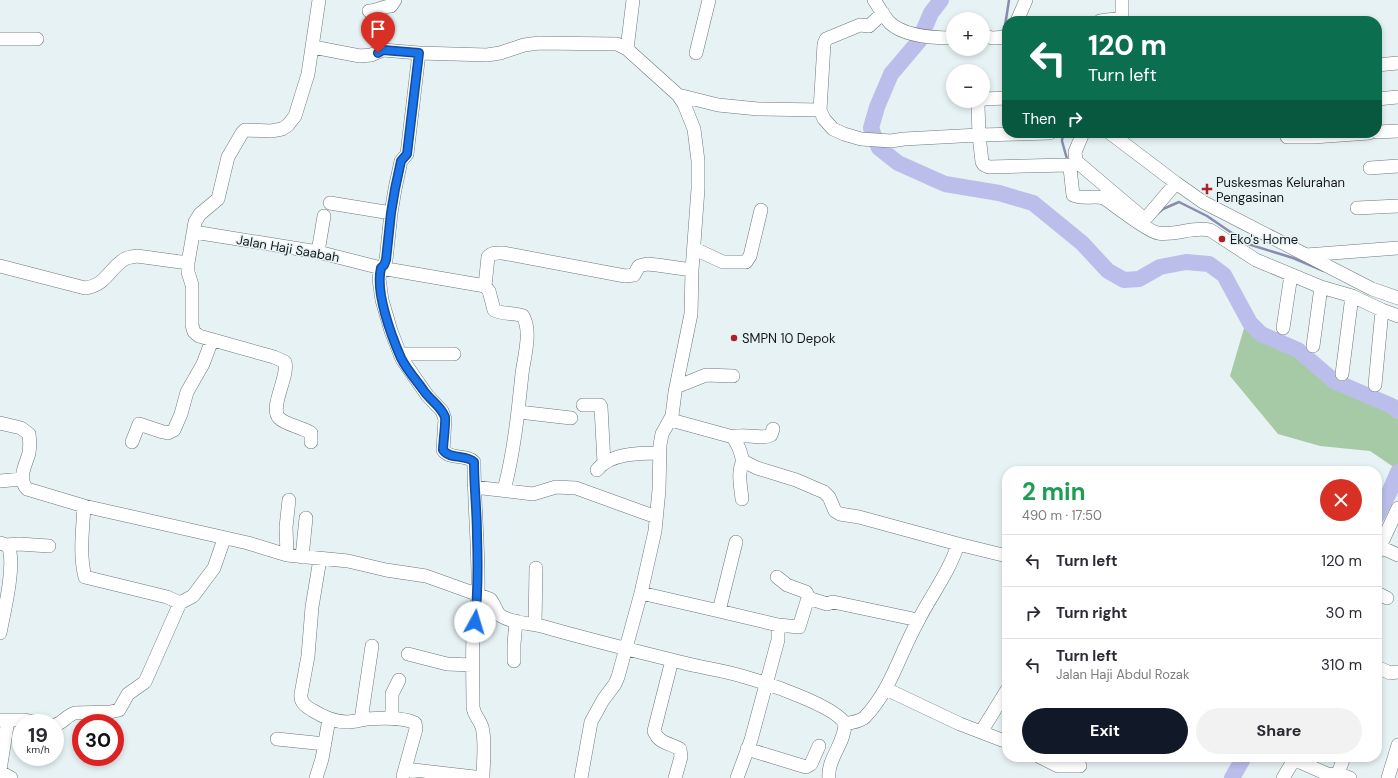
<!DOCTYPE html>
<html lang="en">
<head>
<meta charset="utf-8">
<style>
	:root { --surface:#fff; --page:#f2f2f3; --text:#2b2b33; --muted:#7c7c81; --line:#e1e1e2; --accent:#111827 }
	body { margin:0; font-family:"DM Sans",sans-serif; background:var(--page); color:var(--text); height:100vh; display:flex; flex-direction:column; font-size:15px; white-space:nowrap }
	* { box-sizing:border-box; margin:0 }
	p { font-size:13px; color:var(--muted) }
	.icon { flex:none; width:22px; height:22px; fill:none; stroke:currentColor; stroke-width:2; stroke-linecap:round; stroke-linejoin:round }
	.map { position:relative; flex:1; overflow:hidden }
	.side { position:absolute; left:1002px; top:466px; width:380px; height:296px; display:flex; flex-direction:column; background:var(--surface); border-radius:16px; box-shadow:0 2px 6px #0003 }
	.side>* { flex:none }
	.top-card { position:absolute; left:1002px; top:16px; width:380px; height:122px; border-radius:16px; box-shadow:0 2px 6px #0003; background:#0b6e4f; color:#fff; overflow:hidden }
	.fabs { position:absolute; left:946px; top:12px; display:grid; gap:8px }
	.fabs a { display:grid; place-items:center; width:44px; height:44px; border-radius:50%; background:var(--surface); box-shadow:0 2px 6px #0003; font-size:20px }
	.speed { position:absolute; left:12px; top:714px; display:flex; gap:8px; font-size:20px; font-weight:700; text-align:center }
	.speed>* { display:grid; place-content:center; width:52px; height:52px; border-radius:50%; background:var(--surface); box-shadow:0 2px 6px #0003; line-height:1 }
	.speed small { font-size:10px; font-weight:400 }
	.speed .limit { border:6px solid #d22; background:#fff; color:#111 }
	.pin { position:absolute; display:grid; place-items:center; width:34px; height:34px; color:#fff; margin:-41px -17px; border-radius:50% 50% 50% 0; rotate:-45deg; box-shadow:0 0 4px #0007 }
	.pin .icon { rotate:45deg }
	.me { position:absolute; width:44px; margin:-22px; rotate:6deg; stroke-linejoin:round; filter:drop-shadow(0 0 3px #0008) }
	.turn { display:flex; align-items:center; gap:14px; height:84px; padding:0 20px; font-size:18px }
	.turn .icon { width:52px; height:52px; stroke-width:2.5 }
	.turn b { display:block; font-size:28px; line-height:34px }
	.then { display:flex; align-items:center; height:38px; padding:0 20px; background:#0003; gap:8px; font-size:15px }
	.round { display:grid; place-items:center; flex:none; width:42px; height:42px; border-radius:21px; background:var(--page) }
	.overview { display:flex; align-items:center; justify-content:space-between; height:68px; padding:0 20px }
	h1 { font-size:24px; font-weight:700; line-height:30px; color:#1e9e55 }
	.primary-button { display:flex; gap:8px; margin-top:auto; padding:8px 20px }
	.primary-button a { flex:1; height:46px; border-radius:24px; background:var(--accent); color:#fff; font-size:16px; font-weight:700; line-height:46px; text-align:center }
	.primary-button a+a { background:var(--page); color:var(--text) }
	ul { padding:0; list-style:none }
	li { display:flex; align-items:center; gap:12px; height:52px; padding:0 20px; border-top:1px solid var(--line) }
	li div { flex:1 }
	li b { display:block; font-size:15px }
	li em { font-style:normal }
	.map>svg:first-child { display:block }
	.forest { fill:#a7caa6 }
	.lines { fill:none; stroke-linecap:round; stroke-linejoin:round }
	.stream { stroke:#898cac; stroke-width:2.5 }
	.river { stroke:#bbbeea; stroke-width:16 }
	.minor-casing { stroke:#6e787a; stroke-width:14 }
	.minor { stroke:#fff; stroke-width:13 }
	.route-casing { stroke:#114b97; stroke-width:10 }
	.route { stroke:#1a73e8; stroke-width:7 }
	.poi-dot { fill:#b01f24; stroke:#e7f2f5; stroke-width:1.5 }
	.labels { text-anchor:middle; stroke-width:3; stroke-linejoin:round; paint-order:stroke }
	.poi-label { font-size:13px; fill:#15191a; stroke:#e7f2f5; text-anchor:start }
	.street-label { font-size:13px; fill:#15191a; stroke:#e7f2f5 }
</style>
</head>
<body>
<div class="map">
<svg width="1398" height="778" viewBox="0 0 1398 778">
	<rect width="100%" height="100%" fill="#e7f2f5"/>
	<path class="forest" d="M1247 318 1260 337 1294 346 1344 386 1386 405 1398 415V470L1370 451 1320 446 1278 434 1230 376Z"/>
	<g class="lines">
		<path class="stream" d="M1005 33V26L1009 0
			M1005 42V50L1007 53
			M1063 133 1062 141 1067 159 1068 161
			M1157 214 1163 209 1179 202 1207 216 1248 244 1293 258 1324 271"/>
		<path class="river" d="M941 0 931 13 919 41 891 74 877 107 871 128 879 148 898 163 945 184 999 193 1033 203 1082 243 1108 271 1124 280 1139 279 1160 267 1186 262 1209 264 1224 275 1250 323 1261 334 1298 350 1334 381 1392 406 1398 411
			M1377 516 1389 493 1398 472
			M1232 778 1244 757"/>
		<g class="minor-casing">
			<path id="minor" d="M874 0C879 7 884 17 890 23 904 36 935 38 953 38
				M369 11C378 11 383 6 391 6L395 0
				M1017 21 1026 0
				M1100 21 1122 18
				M1122 21V0
				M983 36 993 38 1007 37
				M0 39H37
				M313 47 360 56 371 55 383 50 419 53 487 55 500 53 524 45 539 43 617 44 627 49 678 95 684 104 694 129 698 161V189L692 270 691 314 675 392 672 416 662 434 660 445 659 490 655 531 641 593 618 677 615 684 603 700 591 722 581 778
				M627 49 633 0
				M696 53 709 0
				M1377 65 1398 63
				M678 95 718 105 758 109 820 110 824 119 833 129 844 134 861 139 891 141 904 139 979 135 982 162 984 165 989 167 1067 165 1070 168 1073 195C1083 200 1094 195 1104 198 1114 205 1149 232 1158 233 1175 236 1193 226 1210 230L1256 260 1321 287 1352 296 1382 310 1398 316
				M983 99 1007 98
				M1377 99 1398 97
				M980 101 978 105 979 135 1050 133
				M820 110 824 44 826 39 860 25 869 26 883 13
				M1377 132 1398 131
				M1083 133 1075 152 1076 161 1142 217H1147L1176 183
				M1110 133 1176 183 1203 202 1372 289 1398 298
				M1287 137H1313L1369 133
				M1370 168 1398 166
				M330 203 391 213
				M1357 208 1398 206
				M194 232 318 252 381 268 485 286 488 257C492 252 497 253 503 253L625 276 634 275 639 266 647 264 657 265 692 270
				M695 249 723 262H746L750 256 761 210
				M318 252 324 216
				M1306 255 1398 248
				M0 266 85 288C107 285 109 268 125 259 128 257 133 257 137 256L188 263
				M485 286 489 291 494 310C503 315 514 312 523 316 532 332 524 357 522 374 518 413 514 452 504 490
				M1283 328 1291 275
				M1313 346 1321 287
				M400 354H454
				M1342 374 1352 296
				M1375 385 1382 310
				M676 387 706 375 733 376
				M583 405H600L601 407 604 463
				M519 412 571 418
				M671 420 733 437 739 448 743 461 757 468 796 480 824 492 829 497 835 511 840 514 859 517 958 544 1007 556
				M0 423 21 428 29 434C30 441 30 446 29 453 26 465 17 478 27 489L84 506 248 543 287 555 348 561 386 570 426 576 490 599C495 604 496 613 501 616 514 624 532 623 545 627 590 640 635 651 680 662 702 668 724 670 745 677 766 683 836 706 845 724 845 743 827 759 829 778
				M733 437C745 433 762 440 771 435L773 429
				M132 442 139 424 163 432 168 433 174 430 181 414 187 392 203 364 212 340
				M311 442V433C302 427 286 425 279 418 269 407 289 377 285 362L274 357 199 336 194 332 192 325V285L188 272V263L195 222 200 214 218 199 228 157 242 133 245 130 271 131 282 129 288 125 295 116 308 74 319 0
				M597 470C610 453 640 453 659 453
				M0 481 22 479
				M474 487 533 494 556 487 576 488 656 517
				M742 499C741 487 737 473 743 461
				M0 543 6 545 9 548C15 568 4 612 0 633
				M6 545 19 544 49 546
				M1380 547 1398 555
				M1377 553 1398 508
				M287 555 286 527 289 500
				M302 557 306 518
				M320 559 312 607 308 656 301 694C300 702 305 706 312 710 323 717 334 722 347 722 354 722 360 720 366 719 379 718 403 717 415 723L416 729 403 776
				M777 577 787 585 806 592 808 596V598
				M641 593 719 611 736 542
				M1377 593 1387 598
				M180 603 193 596 214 568 224 539
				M719 611 778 625 799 627 808 598 827 604 833 602 918 620
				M535 624 536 568
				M408 654 447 664 472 665
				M672 660 654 731C659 744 670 743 680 749L681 757 675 778
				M514 661V644L516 621
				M1377 667 1390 673 1398 672
				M886 689 960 724 1007 742
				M392 719V694L399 680
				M0 720H23L40 723
				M361 720 372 646
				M845 724C852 722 860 722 865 717 891 690 900 653 918 621 931 595 949 573 958 544
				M55 725C63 723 67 715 75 713L110 712 119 710 128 694 145 682 180 603 167 597 85 577C79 554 83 528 84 506
				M981 732 1007 690
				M277 739 325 744
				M747 749 806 767 811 764 819 746
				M1040 757 1058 766H1080
				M405 769 483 778C483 762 486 742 482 727 479 718 474 716 473 707 473 683 472 660 473 636 474 622 477 608 478 594 479 550 474 506 474 462 466 454 450 460 443 450L445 419 442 411 427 395 402 359 391 331 382 300 379 279 381 268 384 265 386 260 391 213 395 189 401 161 407 154 419 53
				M0 770 8 720
				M0 772 11 778
				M1337 773 1350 778
				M316 778 322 759 329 719
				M737 778 751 740 778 640V625
				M1283 778 1292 763 1298 761 1327 774 1335 775 1339 771 1344 757
				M1388 778 1398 745"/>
		</g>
		<use href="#minor" class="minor"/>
	</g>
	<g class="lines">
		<g class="route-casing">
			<path id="route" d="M378 53 383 50 419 53 407 154 401 161 395 189 391 213 386 260 384 265 381 268C375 292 391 335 401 358 407 370 417 381 424 391 430 400 441 406 445 417 446 422 443 443 443 450 450 460 466 454 474 462 474 487 477 511 477 536 478 565 478 593 475 622"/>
		</g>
		<use href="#route" class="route"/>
	</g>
	<g class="poi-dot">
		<path d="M1205 183h4v4h4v4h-4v4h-4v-4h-4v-4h4z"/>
		<circle cx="1222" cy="239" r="4"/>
		<circle cx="734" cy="338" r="4"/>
	</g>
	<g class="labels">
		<g class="poi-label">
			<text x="1216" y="187">Puskesmas Kelurahan<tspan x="1216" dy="15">Pengasinan</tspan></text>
			<text x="1230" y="244">Eko's Home</text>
			<text x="742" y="343">SMPN 10 Depok</text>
		</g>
		<g class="street-label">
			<text transform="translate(288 248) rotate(10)" y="5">Jalan Haji Saabah</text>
		</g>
	</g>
</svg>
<div class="fabs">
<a>+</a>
<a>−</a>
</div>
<div class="speed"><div>19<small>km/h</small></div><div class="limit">30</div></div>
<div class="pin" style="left:378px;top:53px;background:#d93025"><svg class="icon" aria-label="arrive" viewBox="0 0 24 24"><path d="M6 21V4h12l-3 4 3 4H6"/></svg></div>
<svg class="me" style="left:475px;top:622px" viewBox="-20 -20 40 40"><circle r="19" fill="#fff"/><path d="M0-13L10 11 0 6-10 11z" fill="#1a73e8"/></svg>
<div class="top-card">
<div class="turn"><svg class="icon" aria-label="left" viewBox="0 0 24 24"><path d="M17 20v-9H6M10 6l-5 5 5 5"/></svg><div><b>120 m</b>Turn left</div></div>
<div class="then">Then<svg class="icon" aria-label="right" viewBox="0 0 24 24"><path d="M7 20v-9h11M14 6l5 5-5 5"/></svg></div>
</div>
<section class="side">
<div class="overview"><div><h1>2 min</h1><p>490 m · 17:50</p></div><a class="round" style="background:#d93025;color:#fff"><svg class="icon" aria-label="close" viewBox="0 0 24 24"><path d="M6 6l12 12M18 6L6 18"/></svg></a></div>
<ul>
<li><svg class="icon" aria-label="left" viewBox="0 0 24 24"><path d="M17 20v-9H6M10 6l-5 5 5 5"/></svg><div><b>Turn left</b></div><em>120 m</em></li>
<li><svg class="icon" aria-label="right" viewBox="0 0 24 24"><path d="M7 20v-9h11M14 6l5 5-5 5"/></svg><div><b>Turn right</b></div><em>30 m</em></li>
<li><svg class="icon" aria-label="left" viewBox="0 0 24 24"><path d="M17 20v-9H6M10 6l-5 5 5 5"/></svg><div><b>Turn left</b><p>Jalan Haji Abdul Rozak</p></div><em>310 m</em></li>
</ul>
<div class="primary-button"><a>Exit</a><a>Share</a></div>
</section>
</div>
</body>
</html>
